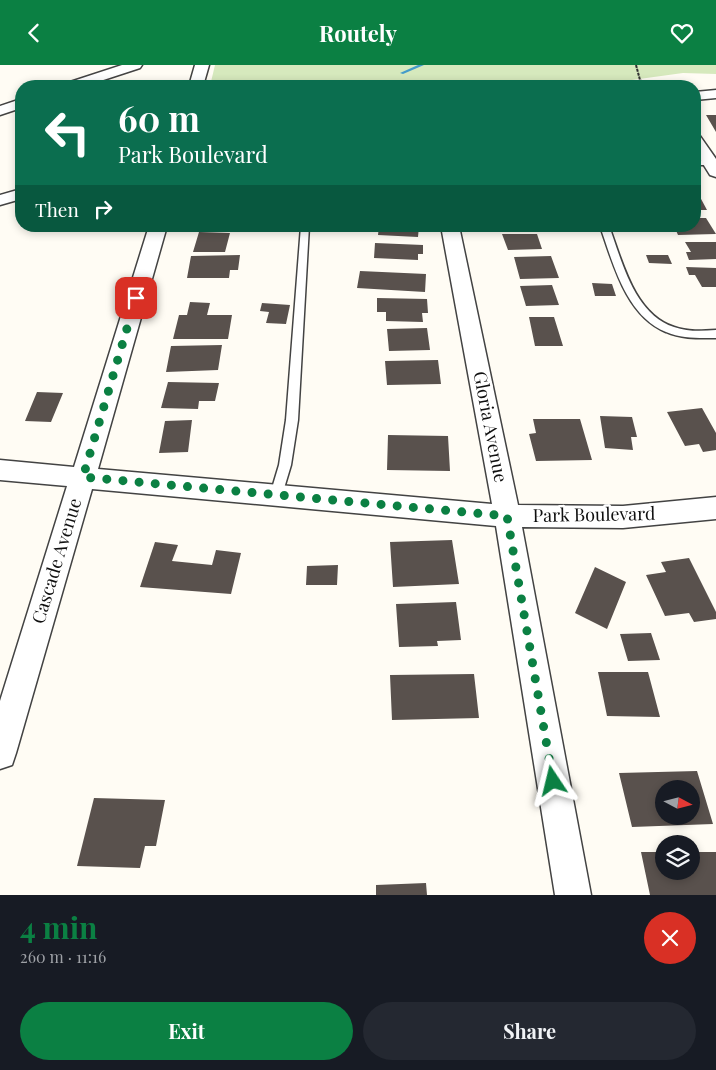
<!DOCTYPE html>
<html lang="en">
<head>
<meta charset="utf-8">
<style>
	:root { --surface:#171b24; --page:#242831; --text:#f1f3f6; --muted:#9ea1a6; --accent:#0b8043 }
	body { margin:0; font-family:"Playfair Display",serif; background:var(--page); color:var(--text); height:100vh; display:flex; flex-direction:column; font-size:19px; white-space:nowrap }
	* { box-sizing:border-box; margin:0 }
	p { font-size:16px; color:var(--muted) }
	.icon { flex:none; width:28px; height:28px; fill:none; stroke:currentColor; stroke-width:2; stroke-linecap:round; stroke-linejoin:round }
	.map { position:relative; height:830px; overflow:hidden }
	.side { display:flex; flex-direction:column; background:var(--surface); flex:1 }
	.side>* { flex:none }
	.guide { position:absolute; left:15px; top:15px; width:686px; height:152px; border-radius:20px; box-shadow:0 2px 8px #0003; background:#0b6e4f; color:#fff; overflow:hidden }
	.needle { width:32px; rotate:97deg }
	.fabs { position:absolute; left:655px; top:715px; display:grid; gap:10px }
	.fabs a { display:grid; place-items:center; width:45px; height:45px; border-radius:50%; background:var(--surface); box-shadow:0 2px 8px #0003; font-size:25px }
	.pin { position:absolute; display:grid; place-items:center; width:42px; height:42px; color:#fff; margin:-21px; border-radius:10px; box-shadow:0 2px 8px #0006 }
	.me { position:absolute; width:55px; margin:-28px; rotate:350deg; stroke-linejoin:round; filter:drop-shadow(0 0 4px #0008) }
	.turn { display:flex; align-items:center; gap:18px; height:105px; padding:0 20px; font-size:22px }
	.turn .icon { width:65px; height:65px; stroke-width:2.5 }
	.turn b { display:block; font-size:35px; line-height:42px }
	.then { display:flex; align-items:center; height:48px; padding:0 20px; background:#0003; gap:10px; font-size:19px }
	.round { display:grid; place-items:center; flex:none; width:52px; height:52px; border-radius:26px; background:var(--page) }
	.summary { display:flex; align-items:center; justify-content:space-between; height:85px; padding:0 20px }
	h1 { font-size:30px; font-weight:700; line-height:38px; color:var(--accent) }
	.button { display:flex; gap:10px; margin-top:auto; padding:10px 20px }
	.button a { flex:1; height:58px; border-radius:30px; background:var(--accent); color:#fff; font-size:20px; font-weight:700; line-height:58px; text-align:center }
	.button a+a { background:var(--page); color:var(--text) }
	header { display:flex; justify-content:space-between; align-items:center; height:65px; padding:0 20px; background:var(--accent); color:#fff; font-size:22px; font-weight:700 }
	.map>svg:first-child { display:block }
	.green { fill:#d6e9bd }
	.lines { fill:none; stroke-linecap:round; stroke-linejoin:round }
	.stream { fill:#439bca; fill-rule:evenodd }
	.building { fill:#59514d; fill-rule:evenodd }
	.lane-casing { stroke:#434343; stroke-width:3 }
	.street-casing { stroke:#434343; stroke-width:3 }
	.path { stroke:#323232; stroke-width:2; stroke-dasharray:3 1; stroke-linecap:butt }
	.lane { fill:#fff; fill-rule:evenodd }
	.street { fill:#fff; fill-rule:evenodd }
	.route { stroke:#0b8043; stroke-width:9; stroke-dasharray:0 16.2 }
	.labels { text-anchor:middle; stroke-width:5; stroke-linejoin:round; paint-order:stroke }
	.street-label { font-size:18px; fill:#101010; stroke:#fff }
</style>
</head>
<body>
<header><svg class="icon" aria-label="back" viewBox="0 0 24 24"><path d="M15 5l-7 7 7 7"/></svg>Routely<svg class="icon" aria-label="heart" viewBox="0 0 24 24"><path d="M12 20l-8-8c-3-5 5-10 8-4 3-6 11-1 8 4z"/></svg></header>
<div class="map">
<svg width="716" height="830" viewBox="0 0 716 830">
	<rect width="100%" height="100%" fill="#fffcf4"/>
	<path class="green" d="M215 0H716V9L683 8 588 21H210Z"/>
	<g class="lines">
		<path class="stream" d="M418 0H424L403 9 400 8Z"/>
	</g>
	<path class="building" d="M706 50H716V67Z
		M695 131 700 132 707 145H695Z
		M695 153H706L716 169 678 170 674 161H695Z
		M379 161H419L418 172 378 170Z
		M199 167 230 168 225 187H193Z
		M502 169H537L542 184 508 185Z
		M685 177H716V194L689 195 686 187H691Z
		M375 178 423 180V189H418V195L374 193Z
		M240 190 238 205H230L229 213H187L191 191Z
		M646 190H668L672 199 649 198Z
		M551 191 559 213 520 214 514 192Z
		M686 202 716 203V222H702L695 210H689Z
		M360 206 426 209 425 227 357 223Z
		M592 218 612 219 616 231H595Z
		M552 220 559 240 526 241 520 221Z
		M377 233 427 234 428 248H422L423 257 386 256V247H377Z
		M190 237 210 238 207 250H232L228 274H173L179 250H187Z
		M262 238 290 240 286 259 266 258 269 247 260 246Z
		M529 252H554L563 281H535Z
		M427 263 430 285 389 286 387 264Z
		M222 280 218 305 166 307 171 281Z
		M438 295 441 319 387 320 385 296Z
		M168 317 219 318 215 336H199L198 344 161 343Z
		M37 327 63 328 51 357 25 356Z
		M702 343 716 368V385L703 387 699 379 685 381 667 347Z
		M600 351 632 352 637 372H631L633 385 605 383Z
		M533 354H580L592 395 536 396 529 369 536 368Z
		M192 355 188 387 159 388 165 356Z
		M388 370 448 371 450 406 387 405Z
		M452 475 459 519 393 522 390 477Z
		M155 477 178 480 172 496 212 500 216 485 241 488 231 529 140 522Z
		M689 493 716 547V554L694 557 689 548 665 551 646 510 666 507 661 497Z
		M338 500 337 520H306L307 501Z
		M595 502 626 517 607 564 575 548Z
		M456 537 461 575 437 576 438 581 399 582 396 539Z
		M651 568 660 595 628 596 620 569Z
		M598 607H648L660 652 607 651Z
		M474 609 479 653 392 655 390 610Z
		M697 706 713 759 632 762 619 708ZM664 724H691V751H664Z
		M94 733 165 735 156 781H145L140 803 77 801Z
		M641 787H664V806H691V787H716V830H650Z
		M426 818 427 830H376V820Z"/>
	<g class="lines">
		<g class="lane-casing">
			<path id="lane" d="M695 96H710L714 98 710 100H695Z
				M301 161H309L298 355 291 400 282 430 280 434H272L270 430 279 400 286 355Z
				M600 161H609C622 196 634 249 674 262 688 267 702 266 716 265V273C699 273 682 274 666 267 626 251 613 198 600 161Z"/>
		</g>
		<g class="street-casing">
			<path id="street" d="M122 0H142L140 3 85 21H65L67 18Z
				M195 0H209L203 21H189Z
				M716 25V33L695 35V27Z
				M21 34V43L0 50V41Z
				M695 69 700 71 716 94V112L710 110 695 86Z
				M21 124V134L0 140V130Z
				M149 161H167L98 404 492 439 441 161H459L518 440 623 441 716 432V454L623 463 522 462 591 830H555L496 461 92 424 16 688 12 700 0 704V636L67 421 0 415V395L74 402Z"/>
		</g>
		<path class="path" d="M636 0 640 15 650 21"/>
		<use href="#lane" class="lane"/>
		<use href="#street" class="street"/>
	</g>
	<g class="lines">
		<path class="route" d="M136 233 83 412 507 451 553 716"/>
	</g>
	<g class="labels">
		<g class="street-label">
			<text transform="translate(490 362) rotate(79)" y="6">Gloria Avenue</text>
			<text transform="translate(594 450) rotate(-1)" y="6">Park Boulevard</text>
			<text transform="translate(57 496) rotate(-73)" y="6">Cascade Avenue</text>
		</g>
	</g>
</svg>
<div class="fabs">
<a><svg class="needle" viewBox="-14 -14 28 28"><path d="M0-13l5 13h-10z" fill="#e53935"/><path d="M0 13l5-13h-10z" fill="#9ea1a6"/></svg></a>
<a><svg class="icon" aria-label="layers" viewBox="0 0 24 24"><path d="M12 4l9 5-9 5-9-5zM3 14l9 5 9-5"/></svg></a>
</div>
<div class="pin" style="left:136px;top:233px;background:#d93025"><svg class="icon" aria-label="arrive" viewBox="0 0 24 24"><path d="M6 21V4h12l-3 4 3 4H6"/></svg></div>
<svg class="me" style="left:553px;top:716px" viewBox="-20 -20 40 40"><path d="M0-17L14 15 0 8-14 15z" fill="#0b8043" stroke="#fff" stroke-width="4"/></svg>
<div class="guide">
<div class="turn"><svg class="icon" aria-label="left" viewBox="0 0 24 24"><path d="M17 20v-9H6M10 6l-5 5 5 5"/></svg><div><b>60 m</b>Park Boulevard</div></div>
<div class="then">Then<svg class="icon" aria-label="right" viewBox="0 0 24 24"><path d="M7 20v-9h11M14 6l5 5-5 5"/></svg></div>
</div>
</div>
<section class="side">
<div class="summary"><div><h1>4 min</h1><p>260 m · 11:16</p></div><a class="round" style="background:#d93025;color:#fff"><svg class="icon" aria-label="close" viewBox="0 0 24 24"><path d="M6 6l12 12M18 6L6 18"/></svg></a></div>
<div class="button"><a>Exit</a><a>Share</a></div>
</section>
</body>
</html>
